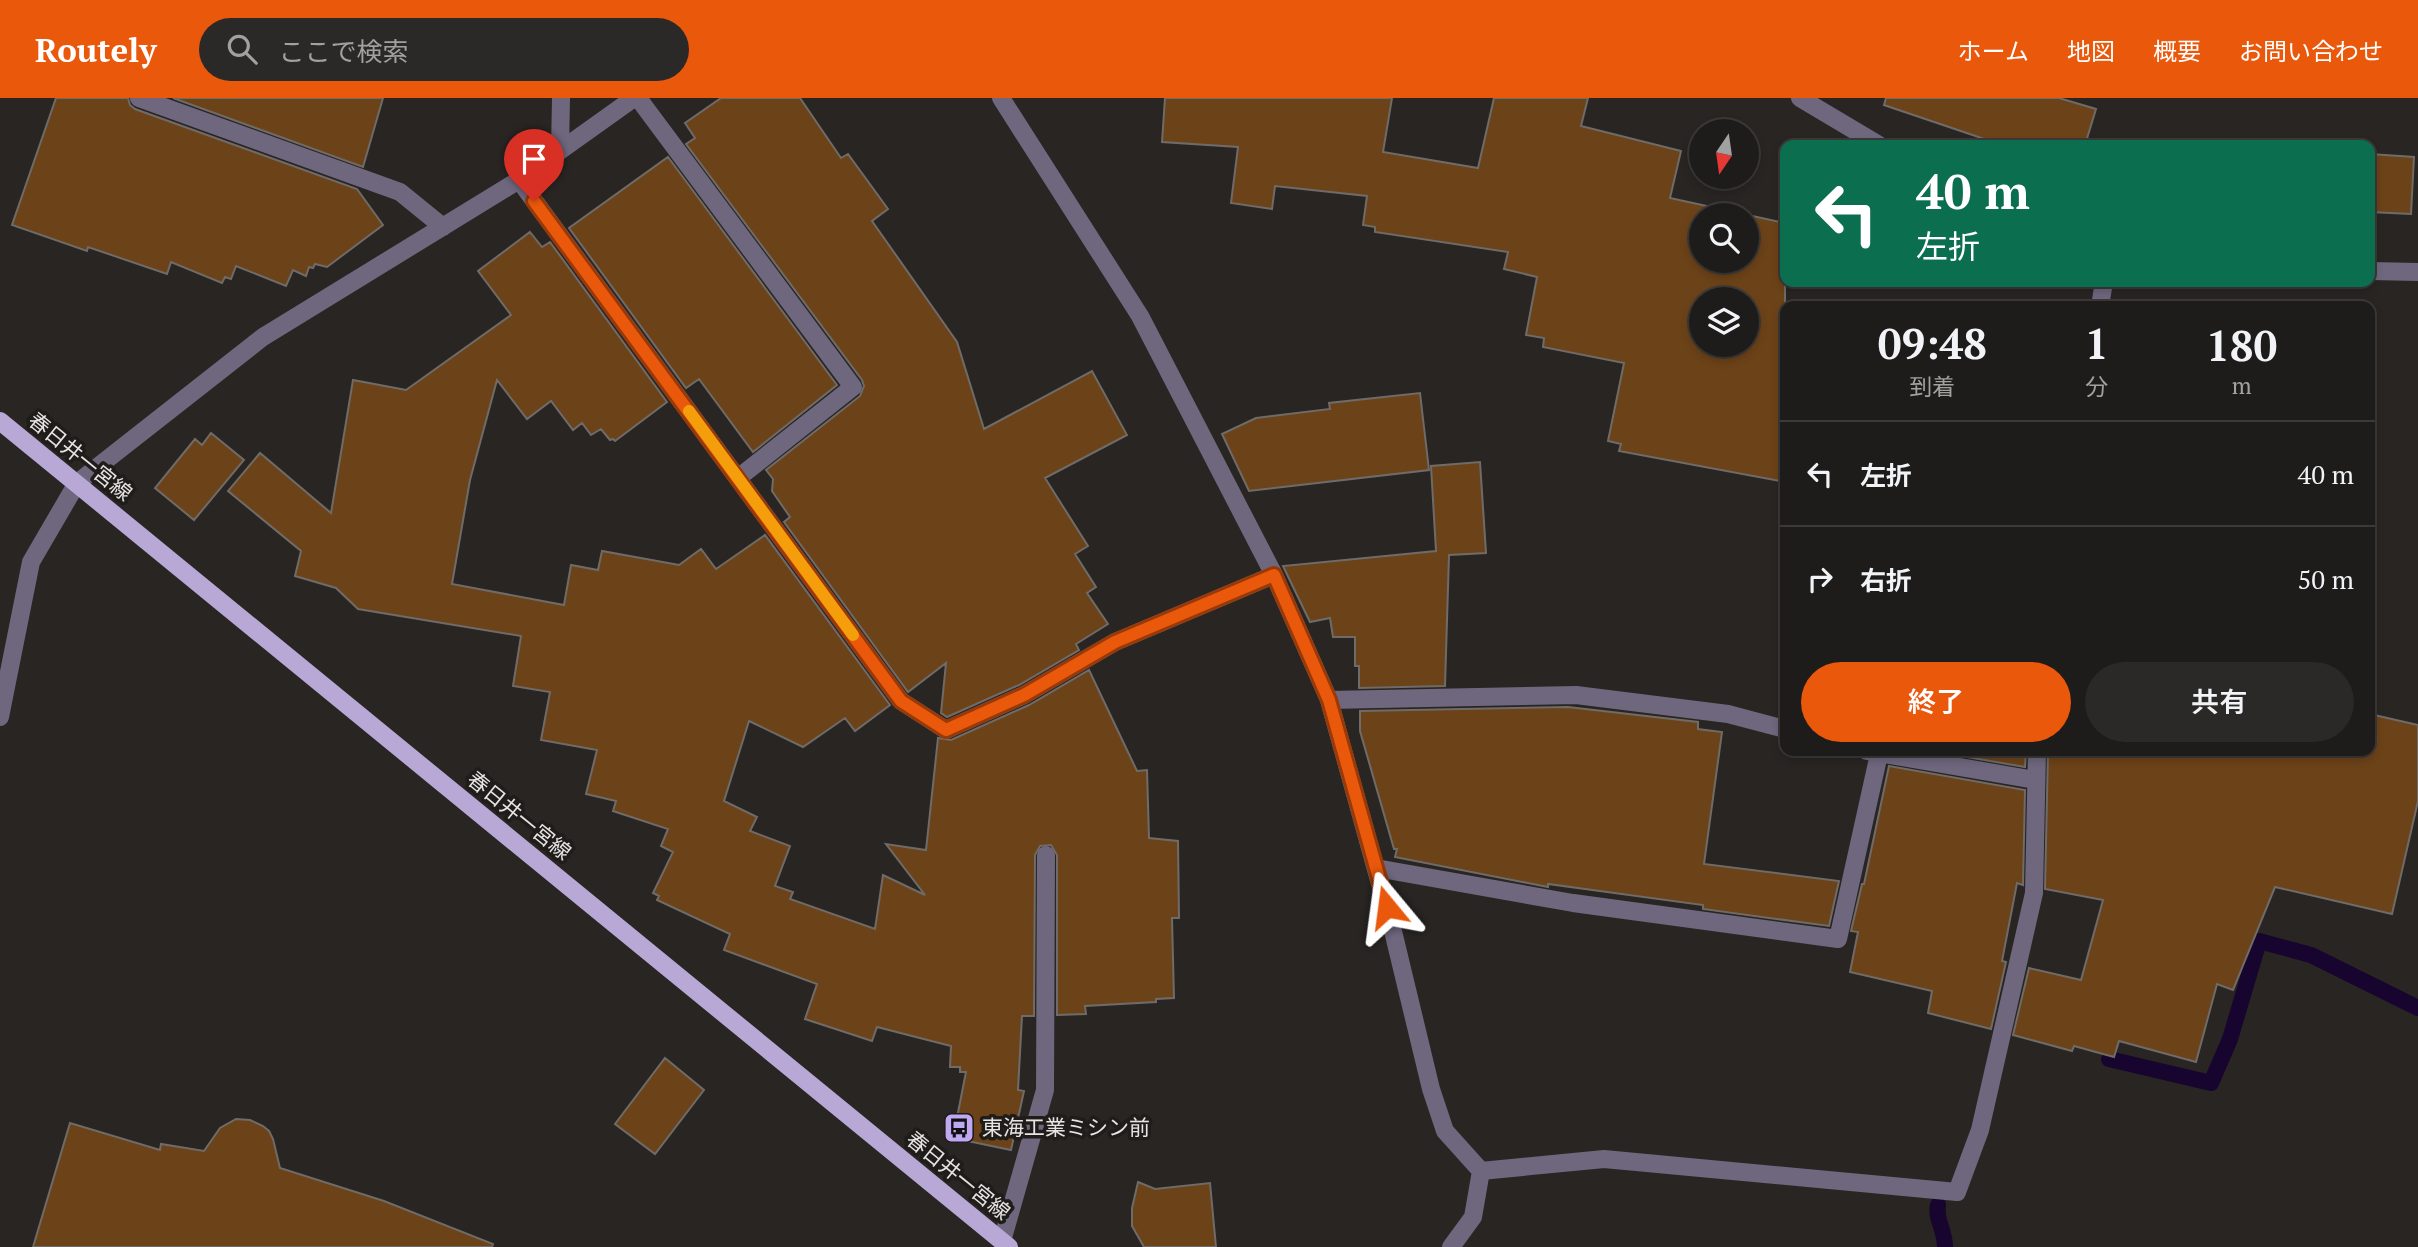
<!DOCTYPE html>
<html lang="ja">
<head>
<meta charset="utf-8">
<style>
	:root { --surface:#1e1c1a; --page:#2b2927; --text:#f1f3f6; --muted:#a1a1a2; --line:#3c3a39; --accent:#ea580c }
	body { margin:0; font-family:"PT Serif","Noto Sans JP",serif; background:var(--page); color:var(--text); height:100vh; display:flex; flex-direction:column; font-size:26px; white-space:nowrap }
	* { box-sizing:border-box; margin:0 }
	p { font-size:23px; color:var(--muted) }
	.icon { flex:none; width:38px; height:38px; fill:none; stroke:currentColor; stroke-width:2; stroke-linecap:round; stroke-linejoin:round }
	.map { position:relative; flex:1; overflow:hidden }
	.sheet { position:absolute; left:1780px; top:203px; width:595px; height:455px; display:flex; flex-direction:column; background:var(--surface); border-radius:14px; box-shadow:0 4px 10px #0003,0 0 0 2px var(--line) }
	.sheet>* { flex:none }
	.top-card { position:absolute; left:1780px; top:42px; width:595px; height:147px; border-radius:14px; box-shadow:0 4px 10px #0003,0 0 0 2px var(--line); background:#0b6e4f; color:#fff; overflow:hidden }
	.needle { width:46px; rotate:193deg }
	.controls { position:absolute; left:1689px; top:21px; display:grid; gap:14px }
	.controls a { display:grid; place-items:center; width:70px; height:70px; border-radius:50%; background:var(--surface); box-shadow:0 4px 10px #0003,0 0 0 2px var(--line); font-size:35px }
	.pin { position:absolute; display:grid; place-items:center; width:60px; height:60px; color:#fff; margin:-72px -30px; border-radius:50% 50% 50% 0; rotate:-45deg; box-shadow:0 0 7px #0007 }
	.pin .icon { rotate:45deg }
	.me { position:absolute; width:77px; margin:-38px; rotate:344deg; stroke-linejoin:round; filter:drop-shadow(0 0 5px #0008) }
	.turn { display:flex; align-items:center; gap:24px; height:147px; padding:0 21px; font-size:32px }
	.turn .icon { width:91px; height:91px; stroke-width:2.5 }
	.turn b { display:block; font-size:49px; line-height:60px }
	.eta { display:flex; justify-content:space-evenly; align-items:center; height:119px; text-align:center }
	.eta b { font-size:42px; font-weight:600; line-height:49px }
	.primary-button { display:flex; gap:14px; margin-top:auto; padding:14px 21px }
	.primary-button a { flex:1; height:80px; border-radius:42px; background:var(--accent); color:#fff; font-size:28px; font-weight:600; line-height:80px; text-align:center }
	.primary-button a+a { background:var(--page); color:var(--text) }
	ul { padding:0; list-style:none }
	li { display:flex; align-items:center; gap:21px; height:105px; padding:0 21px; border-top:2px solid var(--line) }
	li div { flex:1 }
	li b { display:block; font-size:26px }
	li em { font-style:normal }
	header { display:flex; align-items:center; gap:42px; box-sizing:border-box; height:98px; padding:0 35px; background:var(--accent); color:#fff }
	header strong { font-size:33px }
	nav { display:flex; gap:38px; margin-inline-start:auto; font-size:24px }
	.search { width:490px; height:63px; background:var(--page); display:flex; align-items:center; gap:18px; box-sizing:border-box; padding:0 24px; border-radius:38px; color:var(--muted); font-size:26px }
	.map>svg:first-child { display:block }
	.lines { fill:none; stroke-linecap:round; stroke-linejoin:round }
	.stream { stroke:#17042f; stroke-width:16 }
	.building { fill:#6c4218; stroke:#6f6b68; stroke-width:2; fill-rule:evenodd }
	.minor { stroke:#6e677e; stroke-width:18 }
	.primary { stroke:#b7a8d6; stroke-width:18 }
	.route-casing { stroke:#983908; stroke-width:18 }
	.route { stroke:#ea580c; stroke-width:12 }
	.slow { stroke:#f59e0b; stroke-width:12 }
	.labels { text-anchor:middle; stroke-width:7; stroke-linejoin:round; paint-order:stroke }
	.street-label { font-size:21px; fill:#e7e5e4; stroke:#1f1c19 }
	.poi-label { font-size:21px; fill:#e7e5e4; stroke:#1f1c19; text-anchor:start }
</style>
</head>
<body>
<header>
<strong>Routely</strong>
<div class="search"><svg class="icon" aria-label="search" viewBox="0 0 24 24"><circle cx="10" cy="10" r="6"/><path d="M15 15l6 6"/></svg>ここで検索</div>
<nav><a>ホーム</a><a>地図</a><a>概要</a><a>お問い合わせ</a></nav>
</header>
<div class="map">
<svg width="2418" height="1149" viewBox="0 0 2418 1149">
	<rect width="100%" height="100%" fill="#282523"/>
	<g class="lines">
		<path class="stream" d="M2109 961 2211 985 2230 941 2259 843 2311 857 2418 910
			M1938 1107C1935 1122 1945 1131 1945 1149"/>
	</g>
	<path class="building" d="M56 0H128L130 7 135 11 357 91 383 127 327 169 315 166 313 170 309 169 306 178 293 172 286 188 236 168 231 181 225 179 222 185 171 164 167 176 88 149 87 153 12 127Z
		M173 0H383L363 69Z
		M721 0H800L841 60 848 56 888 111 872 123 957 244 984 331 1092 273 1127 337 1045 380 1088 448 1075 456 1096 489 1087 495 1108 526 1076 546 1079 552 1019 587 947 619 941 615 946 565 908 594 784 424 790 419 772 393 773 381 766 372 860 298 864 288 862 282 686 46 695 40 685 25Z
		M1165 0H1392L1383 54 1478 70 1494 0H1588L1581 28 1681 53 1670 100 1785 125V384L1619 353 1621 346 1608 343 1624 265 1543 249 1544 240 1526 237 1537 179 1504 171 1508 154 1375 134V129L1363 127 1367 98 1275 88 1272 111 1231 105 1238 49 1162 44ZM1701 117H1746V163H1701ZM1701 201H1746V247H1701Z
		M1886 0H2059L2096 11 2085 47H2002L1884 7Z
		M2370 56 2414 59 2411 116 2370 114Z
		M668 59 837 287 753 354 699 281 686 290 569 130Z
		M530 134 542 149 550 144 667 304 615 343 613 341 610 342 601 331 591 337 582 325 573 332 551 303 527 321 497 282 470 382 452 486 564 507 571 467 598 472 602 453 679 467 701 451 716 471 765 437 890 607 855 633 845 620 803 649 749 623 724 703 757 719 750 733 790 748 775 788 793 794 790 801 875 831 883 777 925 797 886 746 926 752 938 640 951 642 1029 607 1089 572 1137 673 1147 672 1149 740 1178 743 1179 820H1172L1174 900 1156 901V904L1085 908 1086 916 1057 917V757L1051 747 1040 748 1035 757 1034 918H1022L1018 992 1024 993 1011 1052 953 1040 966 974H960V969H950L951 948 877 929 872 943 805 921 817 886 724 852 730 836 657 802 659 798 653 795 673 754 661 748 668 731 613 713 616 703 586 696 597 652 541 642 550 594 513 588 521 538 358 511 336 490 295 478 301 453 228 393 260 355 331 415 353 282 406 292 511 217 478 173Z
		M1420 295 1429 372 1249 393 1222 336 1256 320 1330 311 1329 305Z
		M211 335 244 362 194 422 155 390 195 341 202 347Z
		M1480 364 1486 455 1449 457 1445 588 1359 590V568H1355V539H1333L1330 520 1310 524 1283 468 1436 453 1431 368Z
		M1568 609 1698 624V631L1722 634 1704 766 1839 783 1829 828 1703 811V807L1548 786V789L1395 759 1397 751H1394L1360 633V613Z
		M2370 616 2418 627V703L2392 816 2275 789 2233 892 2217 886 2196 964 2119 943 2114 959 2074 948 2072 953 2013 937 2029 870 2081 882 2103 802 2045 791 2048 653H2370Z
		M1932 653H2026L2025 669Z
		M1889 668 2025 692 2023 787 2017 785 2002 863 2006 864 1991 931 1928 915 1932 893 1850 874 1858 834 1851 833 1862 786H1864Z
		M665 960 704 992 655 1056 615 1026Z
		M236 1021 250 1022 263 1028 269 1033 273 1041 280 1070 384 1103 493 1146 492 1149H33L70 1025 160 1052 161 1046 204 1053 220 1030Z
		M1138 1084 1155 1091 1210 1085 1216 1149H1144L1132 1128V1110Z"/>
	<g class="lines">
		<path class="minor" d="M139 0 400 94 443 129
			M638 0 853 289 738 380
			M1001 0 1140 218 1274 477 1329 602 1392 829 1431 991 1445 1033 1481 1073 1473 1119 1451 1149
			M1800 0 1879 47
			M560 52 561 0
			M519 82 901 603 946 632 1024 597 1115 544 1274 477
			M2370 173 2418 174
			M2100 208 2104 184
			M1329 602 1576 597 1728 616 1785 631
			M0 619 31 464 77 385 263 239 519 82 634 0
			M1867 653 2035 682
			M1376 770 1573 805 1838 841 1879 656
			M1481 1073 1604 1061 1957 1094 1980 1032 2034 795 2037 653
			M1002 1143 1045 992 1046 757"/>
		<path class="primary" d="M0 323 1009 1149"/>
	</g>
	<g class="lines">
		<g class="route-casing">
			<path id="route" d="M534 103 901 603 946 632 1024 597 1115 544 1274 477 1329 602 1387 809"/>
		</g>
		<use href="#route" class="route"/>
		<path class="slow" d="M689 313 853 537"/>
	</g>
	<defs>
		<g id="bus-square" transform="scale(1.575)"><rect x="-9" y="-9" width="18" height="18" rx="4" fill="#c1a8f3" stroke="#1f1c19"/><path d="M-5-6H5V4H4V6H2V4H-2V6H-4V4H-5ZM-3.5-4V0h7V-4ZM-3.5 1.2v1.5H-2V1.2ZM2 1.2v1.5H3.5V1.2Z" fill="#111"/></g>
	</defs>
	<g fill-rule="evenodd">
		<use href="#bus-square" x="959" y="1030"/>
	</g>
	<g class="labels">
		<g class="street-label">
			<text transform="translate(80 359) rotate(39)" y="7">春日井一宮線</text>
			<text transform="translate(519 718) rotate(39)" y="7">春日井一宮線</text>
			<text transform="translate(958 1078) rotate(39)" y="7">春日井一宮線</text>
		</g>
		<g class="poi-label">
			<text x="982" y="1037">東海工業ミシン前</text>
		</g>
	</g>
</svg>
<div class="controls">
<a><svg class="needle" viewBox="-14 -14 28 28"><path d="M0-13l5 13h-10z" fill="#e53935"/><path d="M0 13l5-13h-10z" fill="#a1a1a2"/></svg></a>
<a><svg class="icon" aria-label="search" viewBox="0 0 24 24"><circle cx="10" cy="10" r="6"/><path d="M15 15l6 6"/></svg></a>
<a><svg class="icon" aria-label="layers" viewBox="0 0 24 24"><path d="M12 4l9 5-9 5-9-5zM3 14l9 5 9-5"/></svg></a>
</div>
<div class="pin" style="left:534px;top:103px;background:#d93025"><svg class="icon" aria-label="arrive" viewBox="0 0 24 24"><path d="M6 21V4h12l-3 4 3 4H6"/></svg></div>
<svg class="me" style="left:1387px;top:809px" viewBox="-20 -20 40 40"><path d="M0-17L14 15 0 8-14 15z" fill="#ea580c" stroke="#fff" stroke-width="4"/></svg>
<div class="top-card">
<div class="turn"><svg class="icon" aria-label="left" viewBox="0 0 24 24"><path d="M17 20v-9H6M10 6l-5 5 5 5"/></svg><div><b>40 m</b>左折</div></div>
</div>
<section class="sheet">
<div class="eta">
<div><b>09:48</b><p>到着</p></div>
<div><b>1</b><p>分</p></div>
<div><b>180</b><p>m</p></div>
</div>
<ul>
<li><svg class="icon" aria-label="left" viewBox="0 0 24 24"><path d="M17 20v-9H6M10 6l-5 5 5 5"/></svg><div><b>左折</b></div><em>40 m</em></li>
<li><svg class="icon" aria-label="right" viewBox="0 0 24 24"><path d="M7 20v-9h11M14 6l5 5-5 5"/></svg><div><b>右折</b></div><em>50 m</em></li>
</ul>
<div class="primary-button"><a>終了</a><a>共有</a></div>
</section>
</div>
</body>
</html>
